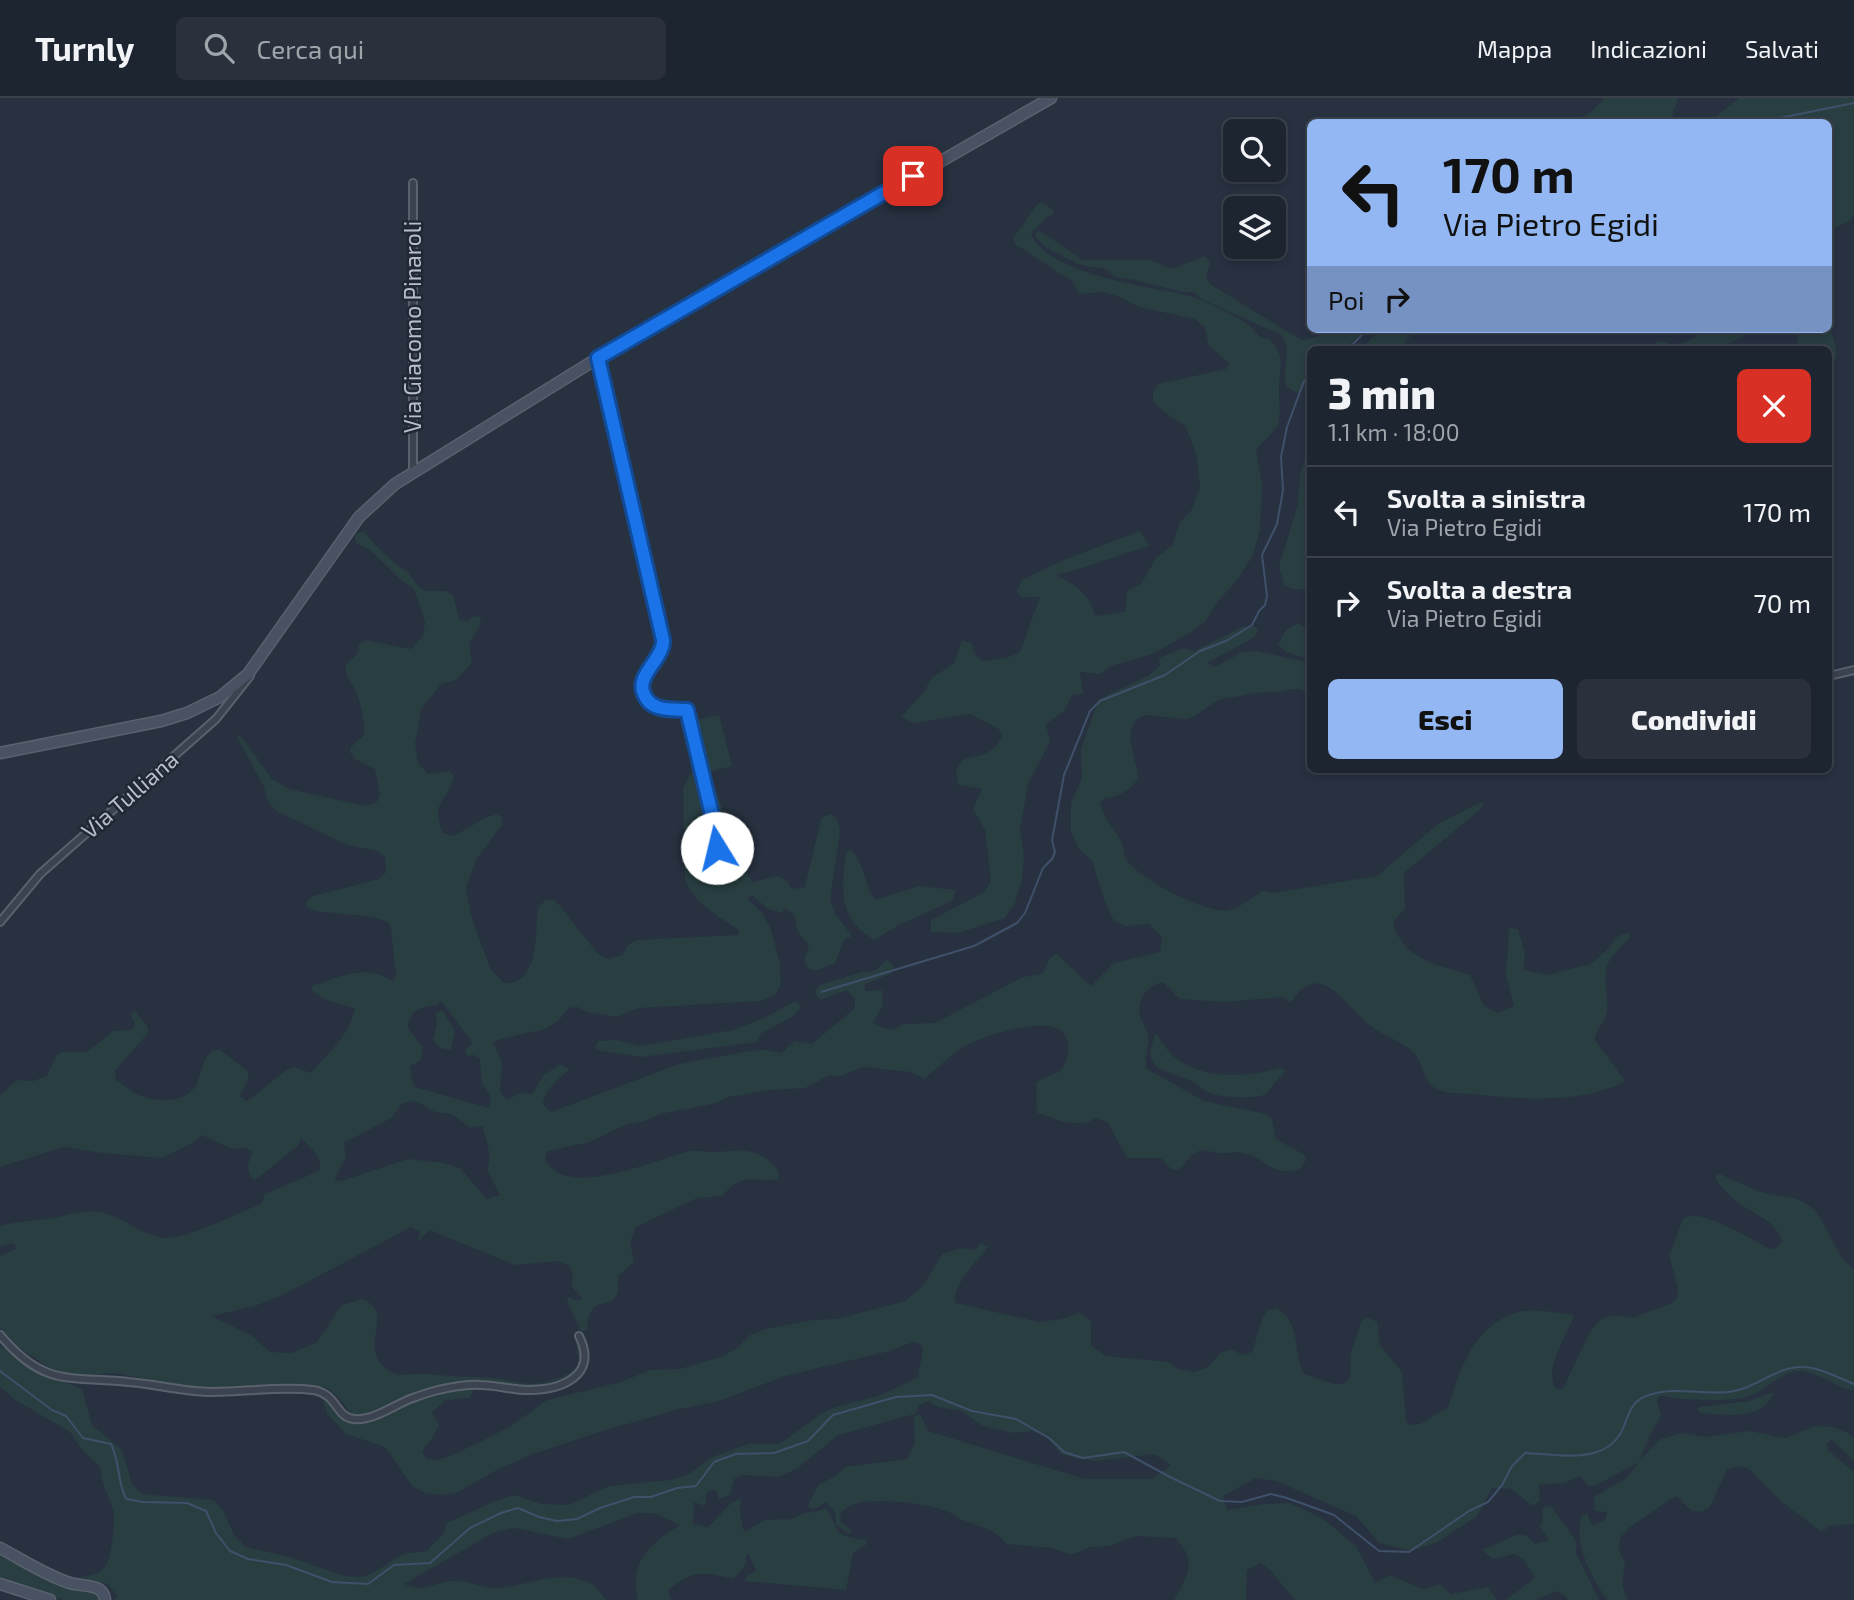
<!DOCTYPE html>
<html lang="it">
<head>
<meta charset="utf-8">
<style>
	:root { --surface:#1d2530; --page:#2a313c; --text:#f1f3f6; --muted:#a0a5ab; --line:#3b424c; --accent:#93b7f3 }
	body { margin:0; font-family:"Exo 2",sans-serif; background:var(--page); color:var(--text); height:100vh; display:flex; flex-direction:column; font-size:26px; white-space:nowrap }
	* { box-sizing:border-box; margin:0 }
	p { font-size:23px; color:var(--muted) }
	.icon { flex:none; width:38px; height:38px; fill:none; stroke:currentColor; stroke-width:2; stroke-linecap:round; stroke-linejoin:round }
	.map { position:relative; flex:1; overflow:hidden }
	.panel { position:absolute; left:1307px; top:248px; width:525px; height:427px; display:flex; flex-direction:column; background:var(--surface); border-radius:10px; box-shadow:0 4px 10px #0003,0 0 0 2px var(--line) }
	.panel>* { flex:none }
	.guide { position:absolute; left:1307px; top:21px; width:525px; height:214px; border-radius:10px; box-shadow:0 4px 10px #0003,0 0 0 2px var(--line); background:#93b7f3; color:#111; overflow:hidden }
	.fabs { position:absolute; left:1223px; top:21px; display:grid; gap:14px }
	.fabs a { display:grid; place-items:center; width:63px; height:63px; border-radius:10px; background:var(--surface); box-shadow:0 4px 10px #0003,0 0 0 2px var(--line); font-size:35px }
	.pin { position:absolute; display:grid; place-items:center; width:60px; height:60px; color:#fff; margin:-30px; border-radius:14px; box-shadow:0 4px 10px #0006 }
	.me { position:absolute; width:77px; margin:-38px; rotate:351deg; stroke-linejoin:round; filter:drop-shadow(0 0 5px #0008) }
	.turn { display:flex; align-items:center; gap:24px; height:147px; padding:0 21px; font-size:32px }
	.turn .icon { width:91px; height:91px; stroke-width:2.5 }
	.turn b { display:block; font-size:49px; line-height:60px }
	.then { display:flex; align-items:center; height:66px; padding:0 21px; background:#0003; gap:14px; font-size:26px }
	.round { display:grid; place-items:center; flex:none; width:74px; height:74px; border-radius:10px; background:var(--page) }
	.overview { display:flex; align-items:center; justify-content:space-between; height:119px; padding:0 21px }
	h1 { font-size:42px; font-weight:800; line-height:52px }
	.button { display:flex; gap:14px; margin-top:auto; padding:14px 21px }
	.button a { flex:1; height:80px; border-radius:10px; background:var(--accent); color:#111; font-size:28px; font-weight:800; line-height:80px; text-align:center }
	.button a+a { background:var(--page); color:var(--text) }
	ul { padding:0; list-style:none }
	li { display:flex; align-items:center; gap:21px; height:91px; padding:0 21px; border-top:2px solid var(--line) }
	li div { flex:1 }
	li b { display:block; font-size:26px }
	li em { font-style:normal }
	header { display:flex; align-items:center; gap:42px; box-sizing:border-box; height:98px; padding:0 35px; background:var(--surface); border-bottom:2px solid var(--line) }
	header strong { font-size:33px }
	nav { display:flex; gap:38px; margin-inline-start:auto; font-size:24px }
	.search { width:490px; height:63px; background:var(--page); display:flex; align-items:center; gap:18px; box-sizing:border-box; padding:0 24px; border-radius:10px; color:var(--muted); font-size:26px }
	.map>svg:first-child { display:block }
	.green { fill:#293e41; fill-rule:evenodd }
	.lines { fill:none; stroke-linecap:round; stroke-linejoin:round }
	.stream { stroke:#3f506a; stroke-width:2 }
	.street-casing { stroke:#59616d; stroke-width:10 }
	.secondary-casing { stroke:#59616d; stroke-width:13 }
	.street { stroke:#3b4350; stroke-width:6 }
	.secondary { stroke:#495262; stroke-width:10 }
	.route-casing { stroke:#114b97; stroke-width:18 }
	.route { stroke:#1a73e8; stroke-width:12 }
	.labels { text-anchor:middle; stroke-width:5; stroke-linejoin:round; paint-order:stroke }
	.street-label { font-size:23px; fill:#b8beca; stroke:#202835 }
</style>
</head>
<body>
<header>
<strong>Turnly</strong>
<div class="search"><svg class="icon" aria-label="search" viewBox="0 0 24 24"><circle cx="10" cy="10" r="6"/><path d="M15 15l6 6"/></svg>Cerca qui</div>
<nav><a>Mappa</a><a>Indicazioni</a><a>Salvati</a></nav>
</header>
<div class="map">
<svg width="1854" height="1502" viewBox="0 0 1854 1502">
	<rect width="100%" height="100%" fill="#273140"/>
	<path class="green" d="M1605 0H1678L1671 22 1672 24H1571L1589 16Z
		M1739 0H1854V115L1850 123 1829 132V24H1709Z
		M1041 104 1054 112 1052 117 1047 119 1031 135C1047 178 1151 188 1190 198 1199 200 1235 218 1243 223 1251 228 1257 236 1263 241L1268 240C1287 257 1279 270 1279 292 1279 304 1281 314 1278 326 1275 334 1262 344 1256 352L1262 387 1260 432 1253 457 1238 481 1216 506 1205 524 1190 535 1152 556 1111 568 1100 576 1080 574 1083 596 1072 597 1065 612 1046 626 1050 644 1028 686 1020 732 1024 757 1022 782 1015 805 1005 820 958 835 931 834V822L983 795 991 784 985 732 973 711 982 691 958 687 956 673 962 662C980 657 993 657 1002 639L999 631 970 616 913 625 901 619 923 595 932 580 954 565 962 542 971 545 976 558 983 563 1006 560 1020 554 1040 499H1021L1017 493 1022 482 1063 462 1140 433 1149 448 1073 473 1056 477C1076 487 1089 495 1095 518L1125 514 1127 493 1141 486 1156 460 1172 447 1180 424 1191 413 1200 390 1197 359 1186 329 1163 313 1153 303V294L1158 286 1226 271 1230 266 1209 248 1205 230 1195 221 1139 209 1120 199 1103 194 1079 196 1072 183 1015 146 1013 139C1025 128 1030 111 1041 104Z
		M1039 132 1083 162H1150L1172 171 1205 158 1210 165 1206 179 1210 186 1301 242 1316 239 1328 231H1366C1351 251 1334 252 1311 252 1311 267 1312 287 1297 295L1286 288C1281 267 1294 257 1281 237L1201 201 1194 194H1182L1135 182 1115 179 1104 170 1090 169 1076 165 1044 148 1035 138 1036 134Z
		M1379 231H1416L1399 252H1362Z
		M1706 231H1751C1735 251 1677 260 1655 248L1656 244C1664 243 1667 246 1674 247 1686 247 1697 237 1706 231Z
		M1796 231 1830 232C1835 245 1842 259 1829 269V252H1799Z
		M1311 341V491H1292L1284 487 1279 468 1298 407 1300 376Z
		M364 433 375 447 400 469 406 472 418 488 425 493H446L453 497 459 521 467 523 474 518 480 519 481 526 469 546 472 565 456 582 441 586 421 612 415 646 418 665 428 676 449 673 454 677C450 704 429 701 443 735L454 738 485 720 497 716 502 720V727L477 760 466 790 471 817 490 870 504 885C540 888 535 834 538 809L546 802H555L598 856 607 861 622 857 629 846 636 842 738 837 739 832C717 817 694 806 685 781L683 690 691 675 706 674 719 700 737 763 753 784 778 778 788 784 791 791 805 789 821 721 829 716C837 718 839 725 840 733L830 802 836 817 852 838 844 842 835 865 815 873 808 871 804 862 809 848 797 832 795 818 784 810 783 815 768 811 752 797 747 800 762 815 771 831 780 866 781 886 775 897 761 903 639 910 617 919 587 914 578 909 569 910 558 923 545 931 501 941 493 945 502 964 500 994 507 1002 520 995 532 996 543 978 560 966 570 972C559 979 544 993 543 1007L551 1014 679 966 749 953 766 952 781 955 795 943 812 946 855 910V901L847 892 820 902 814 894 820 887 862 874 874 873 887 862 893 867 892 875 865 886V893L882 892 883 908 873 924 880 929 893 932 903 926 935 925 1023 879 1042 876 1050 860 1057 856 1091 888 1114 865 1160 854 1162 839 1149 826 1125 828 1114 823 1106 807 1092 763 1079 751 1071 734V705L1082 680 1081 651 1099 601 1148 578 1160 568 1159 560 1183 550 1194 553 1242 529 1254 528 1258 532 1255 539 1207 565 1216 569 1242 554 1256 553 1311 565V598L1300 591H1291L1279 594 1255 595 1218 602 1193 619 1184 621 1145 617C1117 627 1138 661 1138 681 1131 691 1117 700 1105 700L1100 705C1104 721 1114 730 1121 743 1124 748 1123 754 1125 759 1134 779 1207 817 1229 812 1240 809 1253 800 1262 793L1272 795 1377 778 1438 726 1483 703 1482 710 1404 775 1405 811 1393 824C1403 862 1436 866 1470 877L1484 908 1498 915 1514 908 1506 877 1509 830 1518 831 1525 855 1524 872 1547 877 1591 866 1610 849 1615 840 1628 834 1630 840C1621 849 1609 858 1606 872 1603 885 1610 902 1606 917 1603 928 1597 927 1595 942L1625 983C1582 1007 1518 1001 1471 996 1461 995 1449 996 1439 992 1422 986 1424 963 1412 953 1400 943 1384 938 1371 928 1348 912 1321 858 1292 903L1288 904 1283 899 1224 904 1180 901 1163 884C1148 888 1137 899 1140 917 1141 924 1147 931 1148 938 1150 950 1143 956 1147 971L1204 1003 1266 1016 1272 1021 1276 1041 1303 1056 1306 1062 1300 1071C1269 1080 1267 1059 1243 1055 1236 1053 1228 1056 1221 1055 1213 1055 1206 1051 1199 1053 1191 1056 1185 1066 1178 1072L1171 1071 1161 1060H1127L1108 1025 1096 1020C1077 1032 1057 1021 1037 1015L1036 985C1044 976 1056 979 1063 970 1068 961 1070 949 1066 939 1055 914 989 937 971 945 954 953 938 970 924 981L911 974 862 969 841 978H828L805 990 771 992 728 999 717 1005 660 1016 645 1023 625 1027 590 1044 548 1053 545 1059C561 1106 660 1059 691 1053 700 1052 710 1055 718 1054 737 1053 749 1049 765 1060 773 1065 780 1071 779 1081 754 1085 740 1073 723 1098L697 1100 636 1129 630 1144 634 1164 618 1178C618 1183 619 1191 617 1196 611 1213 589 1194 587 1232L581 1233 567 1204 568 1199 578 1203 582 1200 571 1188 573 1176 569 1168 559 1163 514 1167 430 1132 418 1143 420 1134 411 1129 283 1197 255 1208 211 1218 251 1237 270 1254 292 1255 317 1244 342 1207 362 1201C398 1215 355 1248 388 1272 400 1281 415 1274 429 1276 450 1279 472 1278 493 1280 509 1281 525 1288 541 1285 555 1282 576 1277 580 1262L577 1255V1245L584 1261 575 1277 530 1290 488 1285 411 1298 375 1314 355 1318C344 1309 337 1295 325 1289H189L115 1275 85 1277 54 1273 17 1248 0 1230V1158L16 1151 14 1145 0 1148V1128C18 1123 35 1123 53 1120 74 1116 89 1109 111 1117 129 1124 145 1138 165 1140 185 1142 240 1114 261 1106L265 1096 319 1073C324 1059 310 1050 301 1040L298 1048 255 1082 249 1076 248 1067 252 1054 245 1050 232 1051 202 1037 196 1043 162 1060 102 1055 64 1049 0 1069V997L17 982 33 983 47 978 56 958 61 954H87L113 933 131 932 135 927 131 917 134 912 148 929V935L115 973 116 982C124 987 134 996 144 999 161 1004 188 1005 197 985 202 973 202 960 213 952H220L249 974 247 985 239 998 247 1003 288 971 294 969 311 975C329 953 350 938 355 910L325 902 312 892V888C338 879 367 865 392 883L396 878 391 831 388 824 373 819 315 813 307 809 306 804 313 798 379 781 386 774 385 759 377 753 347 747 276 713 267 701 264 689 236 637 241 638 272 681 289 691 366 708 376 705 380 697 375 671 355 661 350 654 351 649 364 637C365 623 361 607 356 593 351 583 345 580 346 567L358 555 359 546 365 542 411 551 423 538 425 524 414 491 402 483 371 453 356 445 355 436ZM441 903 473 945 465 952 467 958 474 957 480 961 482 986 491 998 489 1010 415 989 411 979 410 968 420 963 423 949 408 930C408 913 422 908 437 907ZM416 1003 435 1014 452 1016 470 1030 482 1028C486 1042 493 1059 487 1072L500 1097 487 1101 460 1070 444 1065 408 1061 341 1083 334 1082 346 1059 344 1045 391 1020 403 1005Z
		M1298 525 1311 534V562L1286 554 1278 546 1286 532Z
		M719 617 732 668 710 674 697 622Z
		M850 751C863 761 864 786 875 802L919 788 956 792 952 803 899 827 874 842C868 837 861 833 856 827 838 808 843 777 846 755Z
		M795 903 801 908 795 917 760 936 758 944 642 959 600 953 595 950 598 943 616 942 641 948 733 932 766 919Z
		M442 912 455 933 451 952 440 950 433 942 437 927 436 914Z
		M1156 935C1162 943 1168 955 1177 961 1206 982 1247 979 1280 970L1285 973 1267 995 1261 998C1247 1000 1226 1000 1212 996 1205 994 1200 987 1193 984 1168 971 1138 976 1156 935Z
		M1720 1076C1735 1082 1750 1091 1765 1095 1785 1100 1799 1096 1815 1113 1830 1131 1835 1157 1854 1171V1293C1836 1289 1814 1272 1799 1273 1781 1273 1765 1294 1746 1299 1726 1304 1702 1302 1682 1301 1674 1300 1668 1298 1660 1298L1657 1303 1661 1318 1652 1333 1640 1362 1661 1341 1682 1335 1704 1339 1750 1333 1785 1340 1815 1328 1833 1329 1848 1335 1854 1340V1363L1832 1342 1827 1345 1828 1352 1854 1374V1426L1828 1428 1825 1432 1820 1433 1782 1404 1749 1371 1740 1368 1727 1371 1710 1409 1701 1414 1692 1413 1677 1399 1671 1401 1630 1429 1620 1440 1619 1452 1625 1465 1622 1487 1628 1502H1607C1591 1478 1574 1448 1581 1419L1587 1415 1592 1427 1605 1422 1607 1414 1595 1413 1594 1399 1626 1380 1639 1364 1597 1387 1588 1388 1580 1378 1565 1385 1539 1387 1540 1403 1533 1408 1511 1391 1492 1390 1477 1418 1438 1444 1411 1453 1379 1445 1356 1418 1276 1383 1256 1380 1223 1398 1227 1412 1263 1406 1290 1405 1322 1420 1356 1448 1375 1485 1390 1477 1423 1491 1440 1486 1451 1496 1488 1489 1497 1502H1295L1271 1473 1261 1465 1247 1472 1246 1502H1174C1188 1477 1198 1463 1175 1440L1136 1438 1110 1448 1090 1449 1071 1457 1052 1450 1006 1446C998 1432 980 1429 965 1423 958 1421 953 1415 946 1413 927 1405 874 1399 855 1406 850 1407 845 1411 841 1414L840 1423 853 1434 850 1436 836 1427 835 1415 826 1403 817 1410 810 1411 808 1407 819 1386 834 1379 845 1369 907 1361 915 1344 914 1319 920 1316 928 1333 1085 1381H1152L1171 1367 1154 1356 1096 1363 1079 1361 1061 1356 1047 1338 1032 1333 1014 1335 982 1328 962 1313 938 1309 928 1303 919 1308 915 1316 838 1337 798 1370 779 1379 743 1377 734 1381 730 1397 719 1401 716 1392 707 1394 705 1408 694 1404 693 1426 708 1429 731 1405 741 1400 740 1414 744 1434 765 1422 792 1421 803 1415 815 1414 826 1410C842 1435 830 1437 866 1442V1447L853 1455 846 1492 744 1483 748 1477 756 1473 749 1457 746 1456V1466L734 1481C703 1474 693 1471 668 1493L671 1502H638C629 1464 649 1446 680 1427L654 1415H638L568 1441 514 1430 495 1434 404 1486C430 1495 429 1485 451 1483 469 1482 485 1491 500 1490 529 1487 561 1470 592 1486 597 1489 602 1497 606 1502H114L117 1498 108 1486 79 1479C88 1478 98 1477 104 1470 112 1461 116 1421 113 1411 107 1394 102 1387 100 1369L82 1352 70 1334 14 1301 0 1289V1249L8 1251 34 1272 82 1291 92 1327 122 1352 132 1386 142 1396 213 1402 223 1412 234 1437 246 1449 293 1460 344 1478 362 1479 373 1475 403 1456 427 1453 444 1435 447 1425 495 1403 514 1397 542 1406 569 1407 609 1388 671 1382 689 1376 710 1360 748 1346H779L824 1314 836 1309 881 1297 918 1279 923 1252 920 1246 913 1244 890 1253 785 1278 716 1304 680 1311 596 1335 533 1356 495 1373 456 1395 441 1397 425 1395 412 1388 385 1349 346 1336 327 1316 322 1298H327C334 1307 343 1323 355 1324 376 1327 397 1307 417 1301 435 1295 452 1292 471 1290L473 1293 470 1300 445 1302 432 1315 439 1326 433 1339 422 1353 426 1361 435 1362 448 1359 482 1343 514 1326 547 1302 621 1284 650 1272 680 1271 721 1259 737 1250 750 1237 765 1231 813 1222 837 1221 905 1203 923 1188 942 1156 962 1150 975 1152 981 1145 988 1149C978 1162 950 1189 956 1205L1039 1224 1062 1221 1078 1215 1083 1216 1091 1224V1247L1105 1258 1168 1264 1178 1271 1194 1274 1208 1269 1221 1254 1232 1251 1242 1257 1252 1254 1263 1219 1268 1212 1277 1210C1302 1226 1292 1253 1304 1276L1334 1286H1343L1350 1280 1351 1255 1362 1222 1367 1219 1377 1224 1380 1247 1402 1274 1406 1323 1411 1327 1420 1326 1448 1309C1461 1269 1474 1226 1519 1214 1535 1210 1557 1215 1574 1217 1567 1239 1543 1270 1556 1291H1563L1589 1235 1600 1222 1612 1217 1632 1220 1672 1205 1677 1200 1678 1190 1669 1158 1683 1121C1698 1108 1753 1142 1770 1151L1776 1150 1782 1144C1777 1122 1752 1116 1736 1103 1728 1097 1722 1089 1716 1082V1077Z
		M1770 1295H1774C1762 1323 1725 1317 1700 1315L1697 1311 1700 1309 1749 1303Z
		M1546 1408 1552 1409 1576 1443V1455L1599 1502H1568L1564 1497 1555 1493 1537 1502H1506L1535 1480 1523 1461 1514 1456 1493 1461 1482 1452 1516 1437H1525L1535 1446 1549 1442 1539 1428 1543 1422 1542 1413Z
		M0 1456 72 1490 95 1494 100 1497V1502H63L0 1481Z"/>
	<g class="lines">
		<path class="stream" d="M1760 24 1854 5
			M1347 252 1368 231
			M821 894 974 848 1017 825 1025 815 1043 770 1052 761 1055 754 1052 742 1064 677 1090 613 1100 603 1165 577 1200 553 1226 543 1252 527 1259 513 1265 507 1267 498 1262 457 1277 426 1283 392 1281 359 1287 329 1304 283 1311 279
			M0 1273 52 1312 66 1318 83 1340 111 1346C120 1364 117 1383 126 1401L143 1404 187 1405 206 1413 216 1435 230 1453 248 1461 286 1467 332 1484 368 1486 394 1467 430 1465 470 1430 501 1415 518 1410 539 1419 557 1423 577 1421 600 1410 634 1399H651L677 1390 696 1388 714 1364 736 1356 774 1355 808 1343 833 1317 896 1299 932 1297 972 1313 1016 1321 1049 1340 1064 1354 1083 1360 1124 1354 1170 1379 1220 1403 1242 1404 1271 1396 1287 1400 1334 1417 1379 1453 1409 1454 1469 1413 1488 1404 1502 1387 1512 1368 1525 1355C1559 1356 1608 1369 1624 1328 1628 1317 1632 1304 1644 1299 1672 1287 1700 1297 1729 1294 1756 1291 1776 1268 1803 1269 1819 1269 1839 1280 1854 1286"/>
		<g class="street-casing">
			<path id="street" d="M413 85V370L415 373
				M598 260 664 545 663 551 642 585V593L653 608 687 612 712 717 717 750
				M1829 578 1854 572
				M0 824 40 776 216 621 250 578
				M0 1237C44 1289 68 1278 128 1284 156 1286 184 1294 212 1294 245 1294 279 1288 313 1292 338 1296 335 1319 354 1321 374 1323 395 1306 413 1300 421 1297 430 1294 438 1292 452 1289 466 1286 480 1287 496 1287 512 1292 528 1292 561 1292 599 1278 579 1238"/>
		</g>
		<g class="secondary-casing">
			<path id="secondary" d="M0 655 161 623 187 615 220 599 248 576 359 419 395 386 598 260 1051 0
				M0 1450C23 1462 45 1477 70 1485 83 1489 104 1485 105 1502
				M0 1486 50 1502"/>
		</g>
		<use href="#street" class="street"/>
		<use href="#secondary" class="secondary"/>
	</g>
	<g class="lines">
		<g class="route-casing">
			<path id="route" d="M717 750 712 717 687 612C671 611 651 614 644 596 635 577 664 561 663 542L598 260 913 78"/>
		</g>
		<use href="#route" class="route"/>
	</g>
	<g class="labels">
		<g class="street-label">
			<text transform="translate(413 229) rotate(-90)" y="8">Via Giacomo Pinaroli</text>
			<text transform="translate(130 697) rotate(-41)" y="8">Via Tulliana</text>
		</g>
	</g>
</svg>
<div class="fabs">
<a><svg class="icon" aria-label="search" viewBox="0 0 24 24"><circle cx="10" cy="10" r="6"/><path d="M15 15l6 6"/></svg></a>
<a><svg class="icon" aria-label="layers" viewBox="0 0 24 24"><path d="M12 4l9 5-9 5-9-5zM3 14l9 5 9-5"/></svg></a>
</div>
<div class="pin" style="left:913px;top:78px;background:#d93025"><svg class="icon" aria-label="arrive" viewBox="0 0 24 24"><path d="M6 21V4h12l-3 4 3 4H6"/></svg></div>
<svg class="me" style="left:717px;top:750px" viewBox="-20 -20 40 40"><circle r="19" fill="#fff"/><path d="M0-13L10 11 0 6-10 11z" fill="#1a73e8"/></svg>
<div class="guide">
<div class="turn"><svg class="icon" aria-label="left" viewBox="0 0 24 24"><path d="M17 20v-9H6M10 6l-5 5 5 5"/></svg><div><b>170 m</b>Via Pietro Egidi</div></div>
<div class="then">Poi<svg class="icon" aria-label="right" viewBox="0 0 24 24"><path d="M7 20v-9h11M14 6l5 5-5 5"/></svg></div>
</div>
<section class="panel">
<div class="overview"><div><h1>3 min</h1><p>1.1 km · 18:00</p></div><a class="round" style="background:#d93025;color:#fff"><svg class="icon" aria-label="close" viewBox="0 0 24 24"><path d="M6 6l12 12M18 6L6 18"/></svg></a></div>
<ul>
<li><svg class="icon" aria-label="left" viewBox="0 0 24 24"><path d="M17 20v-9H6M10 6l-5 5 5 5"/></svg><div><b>Svolta a sinistra</b><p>Via Pietro Egidi</p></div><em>170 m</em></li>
<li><svg class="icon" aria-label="right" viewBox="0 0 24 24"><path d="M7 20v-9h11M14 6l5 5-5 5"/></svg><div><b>Svolta a destra</b><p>Via Pietro Egidi</p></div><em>70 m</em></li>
</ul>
<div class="button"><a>Esci</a><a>Condividi</a></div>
</section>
</div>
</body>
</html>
